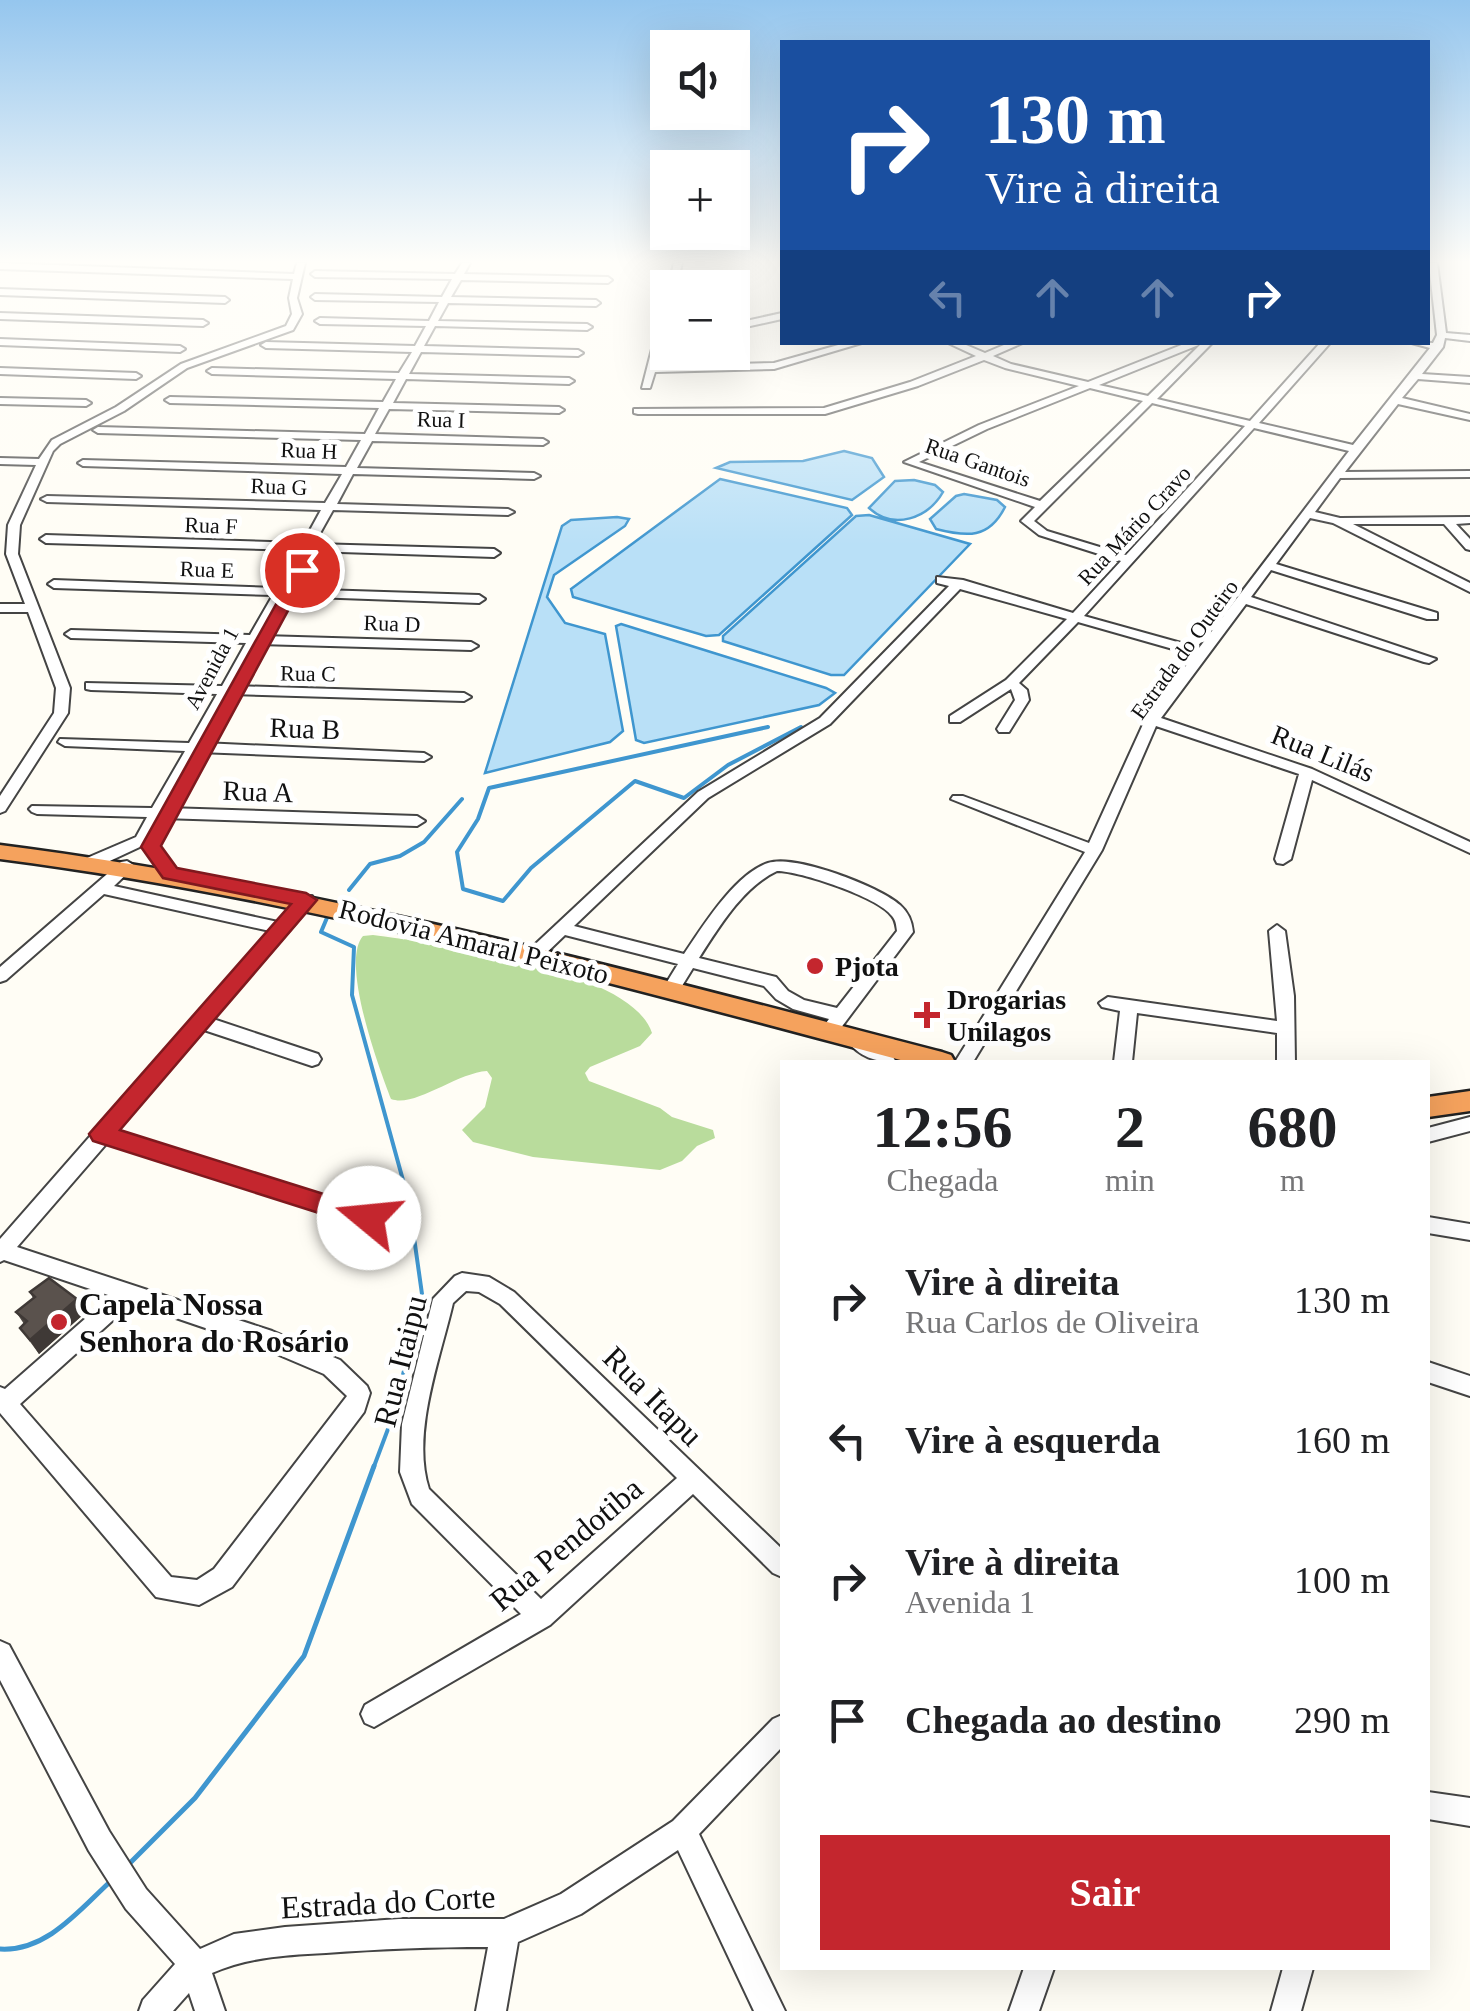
<!DOCTYPE html>
<html lang="pt">
<head>
<meta charset="utf-8">
<style>
	:root { --surface:#fff; --page:#f2f2f2; --text:#202124; --muted:#757577; --accent:#c4262e }
	body { margin:0; font-family:Georgia,serif; background:var(--page); color:var(--text); height:100vh; display:flex; flex-direction:column; font-size:38px; white-space:nowrap }
	* { box-sizing:border-box; margin:0 }
	p { font-size:32px; color:var(--muted) }
	.icon { flex:none; width:55px; height:55px; fill:none; stroke:currentColor; stroke-width:2; stroke-linecap:round; stroke-linejoin:round }
	.map { position:relative; flex:1; overflow:hidden }
	.details { position:absolute; left:780px; top:1060px; width:650px; height:910px; display:flex; flex-direction:column; background:var(--surface); border-radius:0px; box-shadow:0 10px 40px #0002 }
	.details>* { flex:none }
	.hud { position:absolute; left:780px; top:40px; width:650px; height:305px; border-radius:0px; box-shadow:0 10px 40px #0002; background:#1a4fa0; color:#fff; overflow:hidden }
	.tools { position:absolute; left:650px; top:30px; display:grid; gap:20px }
	.tools a { display:grid; place-items:center; width:100px; height:100px; border-radius:0px; background:var(--surface); box-shadow:0 10px 40px #0002; font-size:50px }
	.pin { position:absolute; display:grid; place-items:center; width:85px; height:85px; color:#fff; margin:-42px; border:5px solid #fff; border-radius:50%; box-shadow:0 2px 10px #0007 }
	.me { position:absolute; width:110px; margin:-55px; rotate:287deg; stroke-linejoin:round; filter:drop-shadow(0 0 8px #0008) }
	.turn { display:flex; align-items:center; gap:35px; height:210px; padding:0 40px; font-size:45px }
	.turn .icon { width:130px; height:130px; stroke-width:2.5 }
	.turn b { display:block; font-size:70px; line-height:85px }
	.lanes { display:flex; align-items:center; height:95px; padding:0 40px; background:#0003; justify-content:center; gap:50px; direction:ltr }
	.lanes .off { opacity:.35 }
	.eta { display:flex; justify-content:space-evenly; align-items:center; height:170px; text-align:center }
	.eta b { font-size:60px; font-weight:800; line-height:70px }
	.button { display:flex; gap:20px; margin-top:auto; padding:20px 40px }
	.button a { flex:1; height:115px; border-radius:0px; background:var(--accent); color:#fff; font-size:40px; font-weight:800; line-height:115px; text-align:center }
	ul { padding:0; list-style:none }
	li { display:flex; align-items:center; gap:30px; height:140px; padding:0 40px }
	li div { flex:1 }
	li b { display:block; font-size:38px }
	li em { font-style:normal }
	.map>svg:first-child { display:block }
	.forest { fill:#b9dc9c }
	.water { fill:#b9e0f7; stroke:#3f96cf; stroke-width:2.5 }
	.lines { fill:none; stroke-linecap:round; stroke-linejoin:round }
	.stream-far1 { stroke:#3f96cf; stroke-width:4 }
	.stream { stroke:#3f96cf; stroke-width:5 }
	.minor-casing { stroke:#444; stroke-width:4 }
	.highway-casing { stroke:#222; stroke-width:5 }
	.minor { fill:#fff; fill-rule:evenodd }
	.highway { fill:#f5a25d; fill-rule:evenodd }
	.wall { fill:#4d4742 }
	.shaded-wall { fill:#3f3936 }
	.building { fill:#5a524d; stroke:#3f3936; stroke-width:2.5 }
	.route { fill:#c4262e; stroke:#7f191e; stroke-width:2.5 }
	.poi-dot { fill:#c4262e; stroke:#fff; stroke-width:4 }
	.labels { text-anchor:middle; stroke-width:10; stroke-linejoin:round; paint-order:stroke }
	.far-street-label { font-size:22px; fill:#111; stroke:#fff }
	.street-label { font-size:28px; fill:#111; stroke:#fff }
	.poi-label { font-size:28px; font-weight:bold; fill:#111; stroke:#fff; text-anchor:start }
	.near-poi-label { font-size:32px; font-weight:bold; fill:#111; stroke:#fff; text-anchor:start }
	.near-street-label { font-size:32px; fill:#111; stroke:#fff }
</style>
</head>
<body>
<div class="map">
<svg width="1470" height="2011" viewBox="0 0 1470 2011">
	<rect width="100%" height="100%" fill="#fffdf5"/>
	<path class="forest" d="M373 935C435 943 631 968 652 1033L640 1046 590 1067 585 1073 589 1081 660 1108 672 1117 713 1130 715 1138 697 1146 682 1161 660 1170 533 1157 473 1142 462 1130 485 1107 492 1078 487 1071C456 1073 415 1108 391 1099 379 1068 340 962 363 936Z"/>
	<path class="water" d="M844 451 872 458 884 477 852 500 716 468 730 462 803 461Z
		M720 479 847 508 852 515 719 635 706 636 573 597 571 589Z
		M914 480 935 485 943 492C928 518 894 531 869 508L895 481Z
		M964 494 997 500 1005 507C989 539 967 537 936 529L930 519 956 496Z
		M869 515 970 544 844 675H831L723 641V636L856 516Z
		M617 517 629 519 625 526 554 575 547 597 565 623 605 634 623 731 610 742 485 773 562 526 571 520Z
		M621 624 826 688 835 693 819 705 644 743 636 740 616 626Z"/>
	<g class="lines">
		<path class="stream-far1" d="M768 727 489 788 478 819 457 852 463 889 503 901 531 868 635 781 684 798 728 765 801 727
			M349 890 370 864 400 856 424 842 462 799
			M329 913 321 932 354 947 352 995 409 1202 422 1294 394 1413 373 1469"/>
		<path class="stream" d="M126 1867 195 1798 304 1656 374 1466
			M0 1949C47 1952 80 1909 112 1880"/>
		<g class="minor-casing">
			<path id="minor" d="M0 263 294 274 297 263H305L297 298 302 314 293 330 187 368 124 411 60 444 53 451 20 525 18 554 70 688 68 713 5 811 0 813V796L54 713 56 688 28 612H0V604H25L6 554 8 525 36 465 0 464V458L39 459 52 440 116 407 181 364 286 326 292 314 289 298 293 279 0 269Z
				M462 263H470L464 274 608 277 612 280 608 283 461 280 451 297 596 300 600 303 596 306 448 303 438 321 587 324 592 327 587 330 435 326 424 346 578 350 583 353 578 356 421 352 409 374 569 378 574 381 569 384 406 379 393 403 559 407 564 410 559 413 389 409 375 434 543 439 548 442 543 445 372 441 357 468 534 473 540 476 534 479 353 474 337 504 508 509 514 512 508 515 333 510 314 544 494 549 500 553 494 557 310 551 289 589 479 595 485 599 479 603 285 596 263 636 471 642 478 646 471 650 259 644 235 686 464 693 471 697 464 701 231 694 203 743 424 753 431 757 424 761 199 752 167 808 417 816 425 821 417 826 162 818 160 822 168 827 159 847 178 873 176 877H164L144 845 99 866H87L85 862 87 858 136 837 147 817 37 814 32 812 29 809 32 806 152 808 185 751 65 746 58 742 60 739 189 743 217 694 91 690 86 689V683L222 686 246 643 71 638 65 634 71 630 250 635 273 595 54 588 48 584 54 580 277 588 299 550 46 543 40 539 46 535 303 543 321 510 47 502 41 499 47 496 325 503 342 474 83 466 78 463 83 460 346 467 361 440 98 433 93 430 98 427 365 434 379 408 170 403 165 400 170 397 383 402 396 379 212 374 207 371 212 368 399 373 412 352 266 348 261 345 266 342 415 346 426 326 320 324 315 321 320 318 429 321 439 302 315 300 311 297 315 294 442 297 452 279 315 277 311 274 315 271 455 274Z
				M674 263H682L676 288 668 289Z
				M1429 263H1437L1446 333 1470 335V341L1445 338 1443 347 1422 374 1470 377V383L1418 379 1402 398 1470 414V420L1398 404 1345 472 1470 471V477L1340 478 1315 512 1340 518 1470 517V523L1456 524 1470 539V550L1466 549 1444 524H1353L1470 583V592L1333 523 1310 518 1276 564 1437 613V619H1427L1271 570 1251 597 1436 659 1429 663 1424 662 1246 604 1161 718 1312 769 1470 842V853L1312 780 1291 859 1283 864 1277 863 1275 859 1299 774 1156 726 1102 850 973 1062H955L1085 852 951 799 953 796H963L1089 843 1145 720 1194 655 1078 622 1019 683 1027 690 1029 700 1009 732H999L997 729 1015 700 1011 689 960 722H950V716L1006 680 1067 619 960 589 830 724 708 798 574 926 684 954C703 926 735 874 768 863 794 854 879 886 900 905 908 912 912 921 913 932L834 1037 828 1038 819 1032 829 1019 793 1009 776 999 764 986 693 968 677 994 671 996 662 990 678 964 565 935 540 959H528L526 955 528 951 698 792 820 718 949 586 937 583V577L963 580 1073 613 1121 561 1039 535 1021 521 1035 507 904 462 979 425 1079 386 1005 368 984 360 918 386 825 414H638L634 413V409L824 408 910 382 976 356 946 342H959L985 353 1011 342H1025L993 356 1011 364 1088 382 1189 342H1213L1157 399 1250 421 1321 342H1331L1259 423 1353 445 1430 348 1408 342 1433 343 1437 335ZM1201 344 1148 396 1099 385ZM1090 388 1143 401 1040 501 919 462 987 429ZM1152 403 1245 426 1126 555 1047 531 1034 521ZM1254 428 1349 451 1199 648 1084 616ZM777 871C800 871 878 897 892 916 896 921 896 924 897 931L837 1008 804 1000 788 991 776 977 699 958C719 927 743 887 777 871Z
				M0 289 225 297 229 300 225 303 0 295Z
				M668 299V321L656 366 774 363 849 342H865L774 369 655 372 650 388H642L664 302Z
				M0 313 203 320 208 323 203 326 0 319Z
				M782 313V319L732 330V324Z
				M0 339 180 346 185 349 180 352 0 345Z
				M0 368 136 373 141 376 136 379 0 374Z
				M0 398 86 400 91 403 86 406 0 404Z
				M127 861 135 866 114 886 278 922 300 896H312L314 900 312 904 213 1019 318 1054 321 1059 318 1064 312 1066 204 1030 117 1131 369 1210 376 1212 379 1218 376 1224 369 1226 107 1143 17 1247 272 1331 340 1360 367 1386 370 1393 364 1412 232 1587 199 1605 156 1597 0 1413V1387L5 1389 111 1296 4 1260 0 1262V1239L270 931 104 894 6 980 0 982V967L121 862ZM132 1303 258 1346 324 1374 347 1396 214 1569 197 1580 171 1577 20 1404Z
				M1277 925 1285 931 1294 996 1295 1062H1277V1033L1137 1013 1132 1062H1114L1120 1011 1102 1007 1099 1003 1108 997 1277 1021 1269 931Z
				M855 1034 893 1057 896 1062C875 1062 860 1057 846 1040Z
				M1470 1117V1131L1428 1142V1128Z
				M1428 1217 1470 1224V1240L1428 1233Z
				M462 1273 489 1277 514 1292 782 1549V1577L773 1573 693 1494 550 1625 374 1727 365 1723 361 1714 365 1705 521 1614 412 1504 400 1472 402 1424 433 1299 455 1276ZM466 1291 479 1292 500 1304 677 1478 541 1599 429 1489C411 1434 440 1359 453 1303Z
				M1428 1362 1470 1376V1396L1428 1382Z
				M0 1641 9 1645 109 1831 146 1889 200 1949 234 1934 285 1927 399 1919H504L561 1894 673 1821 773 1719 782 1715V1747L699 1834 785 2011H754L678 1850 581 1914 518 1942 506 2011H476L488 1947C433 1947 380 1949 326 1953 287 1955 248 1957 212 1973L225 2011H195L189 1993 173 2011H139L143 2000 175 1964 126 1909 89 1851 0 1680Z
				M1428 1792 1470 1798V1826L1428 1819Z
				M1024 1968H1054L1039 2011H1009Z
				M1283 1968H1313L1301 2011H1271Z"/>
		</g>
		<g class="highway-casing">
			<path id="highway" d="M0 845C321 886 630 971 942 1052L951 1055 955 1062H908C607 982 310 899 0 859Z
				M1470 1091V1111L1428 1117V1097Z"/>
		</g>
		<use href="#minor" class="minor"/>
		<use href="#highway" class="highway"/>
	</g>
	<path class="wall" d="M30 1292 77 1299 85 1313 39 1354 20 1328 24 1324 16 1312 33 1298Z"/>
	<path class="shaded-wall" d="M77 1299 85 1313 39 1354 30 1340Z"/>
	<path class="building" d="M49 1278 77 1299 30 1340 20 1328 27 1321 16 1312 35 1297 30 1292Z"/>
	<linearGradient id="sky" x2="0" y2="1"><stop stop-color="#95c6ee"/><stop offset="0.48" stop-color="#fffefa"/><stop offset="1" stop-color="#fffefa" stop-opacity="0"/></linearGradient>
	<rect width="1470" height="545" fill="url(#sky)"/>
	<path class="route" d="M302 565 310 570 161 846 177 868 306 893 317 900 120 1130 378 1211 382 1218 378 1226 369 1229 93 1141 89 1134 291 904 163 878 141 847 295 570Z"/>
	<g class="poi-dot">
		<circle cx="815" cy="966" r="10"/>
		<path d="M922 1000h10v10h10v10h-10v10h-10v-10h-10v-10h10z"/>
		<circle cx="59" cy="1322" r="10"/>
	</g>
	<g class="labels">
		<g class="far-street-label">
			<text transform="translate(441 419) rotate(2)" y="8">Rua I</text>
			<text transform="translate(309 450) rotate(2)" y="8">Rua H</text>
			<text transform="translate(978 462) rotate(19)" y="8">Rua Gantois</text>
			<text transform="translate(279 486) rotate(2)" y="8">Rua G</text>
			<text transform="translate(211 525) rotate(2)" y="8">Rua F</text>
			<text transform="translate(1134 525) rotate(-47)" y="8">Rua Mário Cravo</text>
			<text transform="translate(207 569) rotate(2)" y="8">Rua E</text>
			<text transform="translate(392 623) rotate(2)" y="8">Rua D</text>
			<text transform="translate(1184 649) rotate(-54)" y="8">Estrada do Outeiro</text>
			<text transform="translate(211 668) rotate(-62)" y="8">Avenida 1</text>
			<text transform="translate(308 673) rotate(1)" y="8">Rua C</text>
		</g>
		<g class="street-label">
			<text transform="translate(305 728) rotate(2)" y="10">Rua B</text>
			<text transform="translate(1323 753) rotate(22)" y="10">Rua Lilás</text>
			<text transform="translate(258 791) rotate(2)" y="10">Rua A</text>
			<text transform="translate(474 941) rotate(14)" y="10">Rodovia Amaral Peixoto</text>
		</g>
		<g class="poi-label">
			<text x="835" y="976">Pjota</text>
			<text x="947" y="1009">Drogarias<tspan x="947" dy="32">Unilagos</tspan></text>
		</g>
		<g class="near-poi-label">
			<text x="79" y="1315">Capela Nossa<tspan x="79" dy="37">Senhora do Rosário</tspan></text>
		</g>
		<g class="near-street-label">
			<text transform="translate(400 1361) rotate(-76)" y="11">Rua Itaipu</text>
			<text transform="translate(653 1396) rotate(45)" y="11">Rua Itapu</text>
			<text transform="translate(566 1544) rotate(-40)" y="11">Rua Pendotiba</text>
			<text transform="translate(388 1902) rotate(-3)" y="11">Estrada do Corte</text>
		</g>
	</g>
</svg>
<div class="tools">
<a><svg class="icon" aria-label="sound" viewBox="0 0 24 24"><path d="M4 9h4l5-4v14l-5-4H4zM17 9q2 3 0 6"/></svg></a>
<a>+</a>
<a>−</a>
</div>
<div class="pin" style="left:302px;top:570px;background:#d93025"><svg class="icon" aria-label="arrive" viewBox="0 0 24 24"><path d="M6 21V4h12l-3 4 3 4H6"/></svg></div>
<svg class="me" style="left:369px;top:1218px" viewBox="-20 -20 40 40"><circle r="19" fill="#fff"/><path d="M0-13L10 11 0 6-10 11z" fill="#c4262e"/></svg>
<div class="hud">
<div class="turn"><svg class="icon" aria-label="right" viewBox="0 0 24 24"><path d="M7 20v-9h11M14 6l5 5-5 5"/></svg><div><b>130 m</b>Vire à direita</div></div>
<div class="lanes"><svg class="icon off" aria-label="left" viewBox="0 0 24 24"><path d="M17 20v-9H6M10 6l-5 5 5 5"/></svg><svg class="icon off" aria-label="ahead" viewBox="0 0 24 24"><path d="M12 20V5M6 11l6-6 6 6"/></svg><svg class="icon off" aria-label="ahead" viewBox="0 0 24 24"><path d="M12 20V5M6 11l6-6 6 6"/></svg><svg class="icon" aria-label="right" viewBox="0 0 24 24"><path d="M7 20v-9h11M14 6l5 5-5 5"/></svg></div>
</div>
<section class="details">
<div class="eta">
<div><b>12:56</b><p>Chegada</p></div>
<div><b>2</b><p>min</p></div>
<div><b>680</b><p>m</p></div>
</div>
<ul>
<li><svg class="icon" aria-label="right" viewBox="0 0 24 24"><path d="M7 20v-9h11M14 6l5 5-5 5"/></svg><div><b>Vire à direita</b><p>Rua Carlos de Oliveira</p></div><em>130 m</em></li>
<li><svg class="icon" aria-label="left" viewBox="0 0 24 24"><path d="M17 20v-9H6M10 6l-5 5 5 5"/></svg><div><b>Vire à esquerda</b></div><em>160 m</em></li>
<li><svg class="icon" aria-label="right" viewBox="0 0 24 24"><path d="M7 20v-9h11M14 6l5 5-5 5"/></svg><div><b>Vire à direita</b><p>Avenida 1</p></div><em>100 m</em></li>
<li><svg class="icon" aria-label="arrive" viewBox="0 0 24 24"><path d="M6 21V4h12l-3 4 3 4H6"/></svg><div><b>Chegada ao destino</b></div><em>290 m</em></li>
</ul>
<div class="button"><a>Sair</a></div>
</section>
</div>
</body>
</html>
